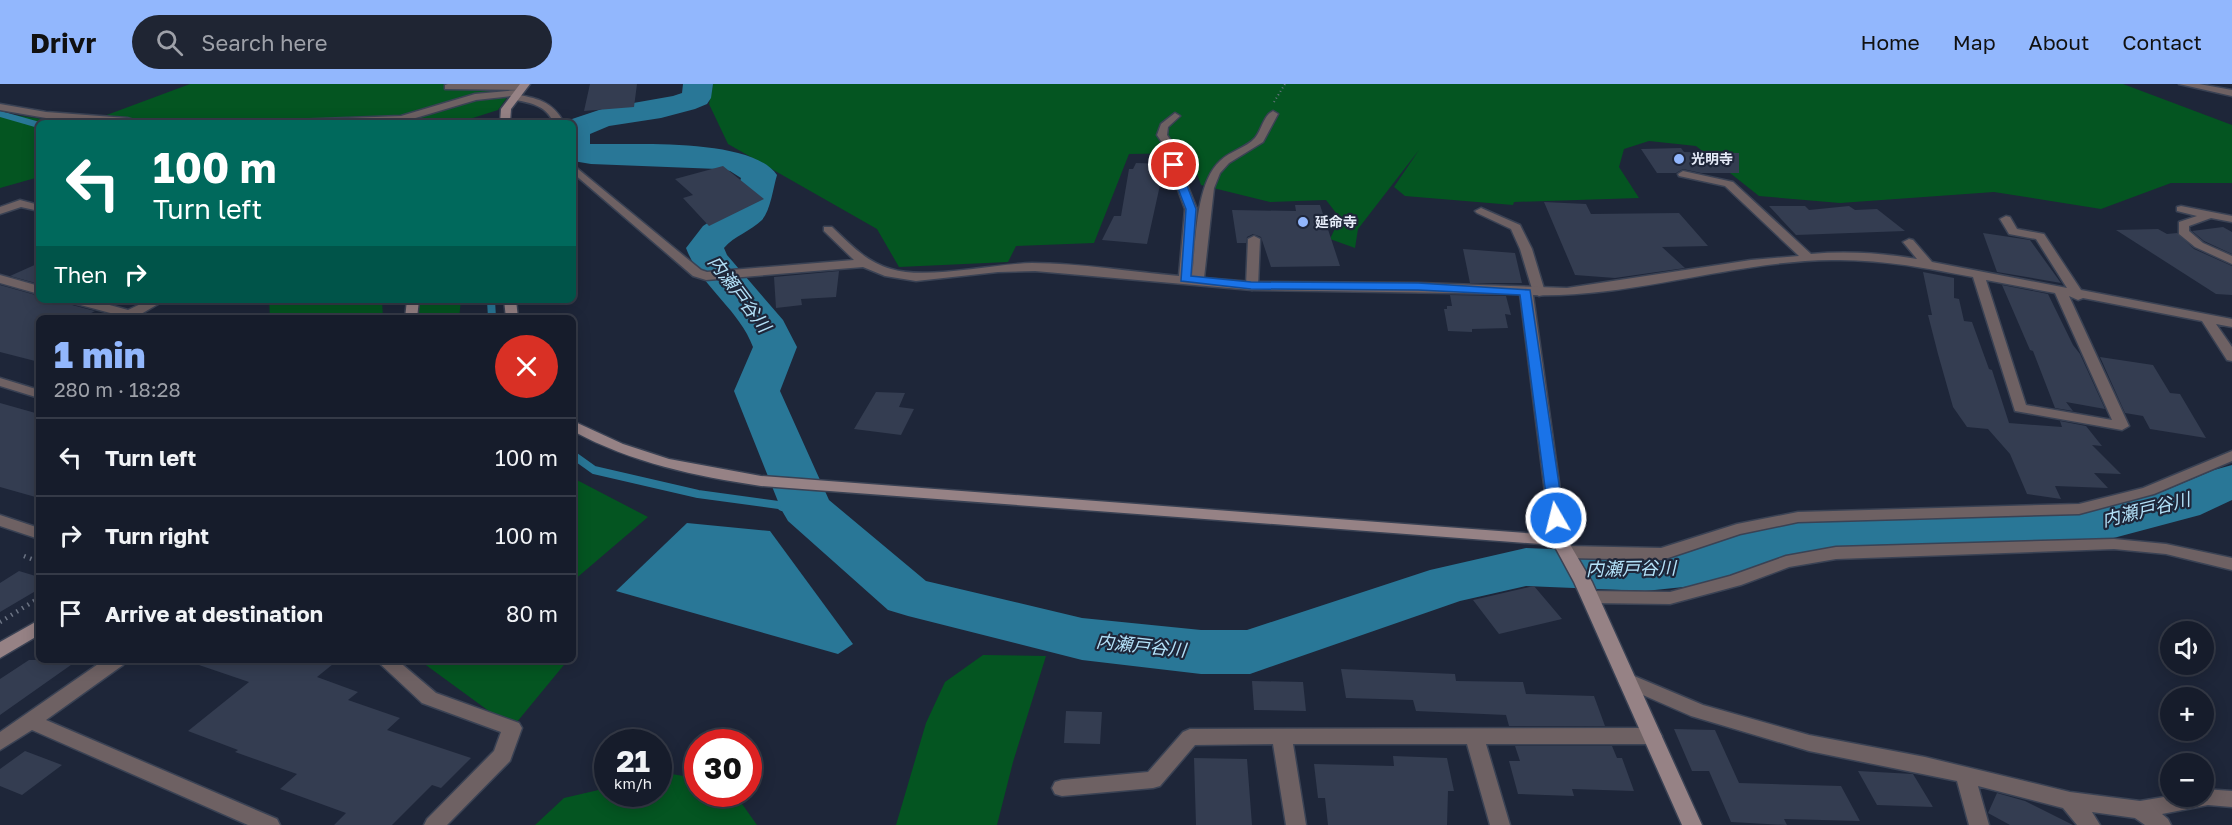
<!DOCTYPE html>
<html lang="en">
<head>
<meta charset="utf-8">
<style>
	:root { --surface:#161c2b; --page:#1f2533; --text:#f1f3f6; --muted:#9ea1a9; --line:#353a47; --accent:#92b7fd }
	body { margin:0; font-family:"Golos Text","Noto Sans JP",sans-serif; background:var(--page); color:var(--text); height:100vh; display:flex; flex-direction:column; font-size:22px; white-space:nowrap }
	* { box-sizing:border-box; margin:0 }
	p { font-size:20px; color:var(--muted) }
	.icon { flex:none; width:33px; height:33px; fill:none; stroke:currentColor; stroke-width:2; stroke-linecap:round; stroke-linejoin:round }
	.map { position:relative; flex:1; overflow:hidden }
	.details { position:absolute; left:36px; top:231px; width:540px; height:348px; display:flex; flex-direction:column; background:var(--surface); border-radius:9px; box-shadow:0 3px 15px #0003,0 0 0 2px var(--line) }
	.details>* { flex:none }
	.banner { position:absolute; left:36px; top:36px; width:540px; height:183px; border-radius:9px; box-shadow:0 3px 15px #0003,0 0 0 2px var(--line); background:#00695c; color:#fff; overflow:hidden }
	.buttons { position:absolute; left:2160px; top:537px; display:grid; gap:12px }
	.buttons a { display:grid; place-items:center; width:54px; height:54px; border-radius:50%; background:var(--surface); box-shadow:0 3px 15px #0003,0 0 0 2px var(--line); font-size:30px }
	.speed { position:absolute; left:594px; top:645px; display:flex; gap:12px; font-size:30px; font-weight:700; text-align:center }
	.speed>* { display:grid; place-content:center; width:78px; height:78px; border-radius:50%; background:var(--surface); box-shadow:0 3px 15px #0003,0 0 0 2px var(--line); line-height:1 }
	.speed small { font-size:15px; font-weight:400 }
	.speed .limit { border:9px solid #d22; background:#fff; color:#111 }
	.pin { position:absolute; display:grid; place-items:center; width:51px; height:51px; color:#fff; margin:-26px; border:3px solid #fff; border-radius:50%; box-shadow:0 2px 6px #0007 }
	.me { position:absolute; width:66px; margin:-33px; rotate:352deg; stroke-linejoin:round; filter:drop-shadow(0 0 4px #0008) }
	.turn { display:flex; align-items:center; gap:21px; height:126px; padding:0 18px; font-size:27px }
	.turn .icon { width:78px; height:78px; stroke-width:2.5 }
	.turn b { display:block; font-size:42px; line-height:51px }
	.then { display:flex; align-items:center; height:57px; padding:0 18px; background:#0003; gap:12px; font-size:22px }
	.round { display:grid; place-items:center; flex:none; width:63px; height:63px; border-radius:32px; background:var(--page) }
	.overview { display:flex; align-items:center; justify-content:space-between; height:102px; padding:0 18px }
	h1 { font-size:36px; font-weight:800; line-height:45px; color:var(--accent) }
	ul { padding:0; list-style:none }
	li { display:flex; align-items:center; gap:18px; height:78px; padding:0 18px; border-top:2px solid var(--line) }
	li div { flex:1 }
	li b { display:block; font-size:22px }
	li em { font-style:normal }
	header { display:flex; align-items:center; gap:36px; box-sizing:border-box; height:84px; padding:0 30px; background:var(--accent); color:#111 }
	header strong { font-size:28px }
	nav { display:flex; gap:33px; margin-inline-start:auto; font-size:21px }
	.search { width:420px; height:54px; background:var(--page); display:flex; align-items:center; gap:15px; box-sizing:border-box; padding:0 21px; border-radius:33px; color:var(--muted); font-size:22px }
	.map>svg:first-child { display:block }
	.green { fill:#045521 }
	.water { fill:#297797 }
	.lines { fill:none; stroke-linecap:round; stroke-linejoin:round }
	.stream-far2 { stroke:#297797; stroke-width:6 }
	.stream-far1 { stroke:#297797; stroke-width:8 }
	.stream { stroke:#297797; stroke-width:10 }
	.river { fill:#297797; fill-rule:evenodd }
	.building { fill:#343d51 }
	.lane-casing { stroke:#3a4254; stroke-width:3 }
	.street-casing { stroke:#3a4254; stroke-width:3 }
	.secondary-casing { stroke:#3a4254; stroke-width:3 }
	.path-far1 { stroke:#6d7585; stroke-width:2; stroke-dasharray:1 3; stroke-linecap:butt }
	.path { stroke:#6d7585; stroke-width:4.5; stroke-dasharray:1.5 5; stroke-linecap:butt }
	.lane { fill:#6e6163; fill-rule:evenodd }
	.street { fill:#6e6163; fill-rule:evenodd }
	.secondary { fill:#968285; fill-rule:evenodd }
	.route { fill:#1a73e8; stroke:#114b97; stroke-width:1.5 }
	.poi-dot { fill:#92b7fd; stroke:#1e2639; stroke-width:2 }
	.labels { text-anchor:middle; stroke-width:4.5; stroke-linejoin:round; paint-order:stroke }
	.far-poi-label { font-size:14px; font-weight:bold; fill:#e6ecf9; stroke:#1e2639; text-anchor:start }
	.water-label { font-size:18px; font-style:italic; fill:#b4e2f9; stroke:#1e2639 }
</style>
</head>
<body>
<header>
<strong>Drivr</strong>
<div class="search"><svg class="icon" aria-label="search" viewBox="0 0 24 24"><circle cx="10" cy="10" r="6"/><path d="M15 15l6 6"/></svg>Search here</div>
<nav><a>Home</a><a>Map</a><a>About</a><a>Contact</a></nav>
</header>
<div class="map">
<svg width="2232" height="741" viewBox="0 0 2232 741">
	<rect width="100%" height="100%" fill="#1e2639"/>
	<path class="green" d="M190 0H517L498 26 457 39H145L96 35Z
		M713 0H2123L2232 41V99H2171L2101 125 1994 108 1840 119 1759 112 1696 62 1649 57 1624 65 1619 83 1639 114 1514 118 1513 121 1405 112 1394 103 1419 66 1358 145 1355 164 1330 155 1340 134 1326 116 1270 118 1201 101 1190 69 1129 70 1094 159 1016 162 1008 178 899 183 877 145 728 60 709 20Z
		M0 29 70 39H39V93L0 104Z
		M269 216H382L383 234H270Z
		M410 216H461L459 234H408Z
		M573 394 648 433 573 497Z
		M983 571 1046 572 1013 678 997 741H896L926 639 945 598Z
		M419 576H568L512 644Z
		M671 690 697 694 698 710H735L757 741H535L564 714 607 704 608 710H658L659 693Z"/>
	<path class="water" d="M687 439 770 447 853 560 838 570 616 507Z"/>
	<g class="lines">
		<path class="stream-far2" d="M0 30 39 41
			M111 39H114"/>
		<path class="stream-far1" d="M491 216 492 234
			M573 371 594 386 698 410 793 423"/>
		<path class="stream" d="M782 422 807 425"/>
		<path class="river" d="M683 0H713L711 14 707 20 695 25 661 34 609 42 590 50V60C634 61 751 53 777 91 773 104 771 125 762 136 751 147 734 152 724 164L727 171 783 236 797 263 780 307 829 416 926 497 1082 534 1201 546H1247L1430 486 1526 464 1645 469 1699 464 1786 436 1875 427 2106 422 2164 407 2214 386 2232 381V416L2200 431 2106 456 1875 461 1792 471 1703 501 1645 507 1526 502 1460 517 1250 590H1201L1082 576 908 532 888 526 788 437 781 425 734 307 753 263C739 225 700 202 686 164L703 142 732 123 741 94 730 87 718 85 591 80 573 77V39L563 38 605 24 673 12 682 9Z"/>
	</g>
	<path class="building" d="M590 0H637L634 23 584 27Z
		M1681 64 1684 68 1739 69V89H1701L1683 85 1676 89H1657L1641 65Z
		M1136 79 1167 80 1168 86 1169 101H1160L1147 160 1102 156 1114 132H1121L1129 85H1133Z
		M723 82 764 115 709 142 683 114 693 111 675 95Z
		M1544 118 1586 120 1591 130 1679 129 1708 162 1662 163 1685 184 1615 194 1575 191Z
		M1295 121H1320L1340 182 1271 183 1261 153 1253 150 1247 153 1246 159H1237L1232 126 1296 127Z
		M1769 122H1805L1809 126 1849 122 1855 126 1877 125 1905 147 1796 151Z
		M2223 143 2232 148V170L2204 157 2192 147Z
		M2158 145 2167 150 2177 149 2194 165 2232 182V211L2216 210 2116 146Z
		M1983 149 2030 156 2061 199 1997 188Z
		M1463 165 1515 169 1522 199H1470Z
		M39 179V200L10 192Z
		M839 187 836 213 801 215 802 221 776 224 774 193Z
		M1923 188 1954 194V214L1959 215 1964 237 1972 238 1989 285 1992 286 2009 339 2062 343 2060 337 2086 342 2102 362 2092 361 2121 390 2094 389 2108 404 2055 402 2061 415 2027 410 2010 370 1988 345 1967 343 1953 323 1938 270 1928 231H1932Z
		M0 201 39 212V216H69L72 221 95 227 82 234H39V278L0 268Z
		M2002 201 2048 210 2073 261 2080 270 2105 325 2066 318 2073 327 2055 324 2033 267 2030 266Z
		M1450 211 1506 212 1511 231 1505 230 1508 244 1472 245V248L1448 247 1444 225H1447V222H1452Z
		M2100 273 2153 281 2170 309 2180 310 2206 354 2150 345 2143 332 2125 329Z
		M876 308 905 309 899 323 914 325 901 351 854 345Z
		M0 319 39 330V414L0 403Z
		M19 487 39 493V505L0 528V499Z
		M1534 502 1562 535 1499 550 1473 516Z
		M29 576H78L0 631V595Z
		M197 576H338L317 593 358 608 348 616 400 634 387 646 471 674 441 704 432 701 392 741H334L346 729 280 705 297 690 235 668 238 666 188 647 249 598 196 580Z
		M1341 585 1455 590 1456 597 1523 598 1526 610 1594 612 1605 642H1509L1506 631 1416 627 1413 616 1346 614Z
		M1252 597 1303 598 1306 627 1254 626Z
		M1066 627 1102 628 1100 660 1064 659Z
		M1674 645 1715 646 1739 699 1841 702 1860 737 1784 735 1787 741 1731 738 1709 687H1692Z
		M1515 662H1612L1617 674H1622L1634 707 1572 705 1574 712 1518 710 1509 677H1520Z
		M25 667 62 681 22 711 0 702V685Z
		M1393 672 1447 674 1454 707H1448L1447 741H1328L1325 714H1318L1314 680 1394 682Z
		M1194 674 1247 675 1252 741H1196Z
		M1858 687 1913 690 1933 723 1877 721Z
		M1997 709 2025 717 2073 741H2010L1988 729Z"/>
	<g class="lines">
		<g class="lane-casing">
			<path id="lane" d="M517 6 520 7V11L476 16 402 38 290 39 295 36 401 32 475 10Z
				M0 20 46 28 127 34 144 39 46 34 0 26Z
				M1481 124 1520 141 1532 165 1545 208 1543 211 1539 212 1533 208 1520 165 1511 145 1477 129 1475 127Z
				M1254 152 1260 155 1258 202 1252 206 1246 202 1248 155Z"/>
		</g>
		<g class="street-casing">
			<path id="street" d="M448 0H522L527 3 522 6 445 5V1Z
				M2179 0H2199L2232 6V12Z
				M514 10C536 14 553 17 564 39H554C545 20 530 19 511 15V11Z
				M1273 27 1278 30 1263 58 1229 79 1220 89 1214 104 1204 194 1252 198 1418 199 1567 204 1751 176 1799 172 1725 102 1679 92 1678 90 1683 87 1733 98 1811 170C1846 167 1882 169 1917 175L1903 158 1909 155 1913 156 1932 178 2067 204 2036 155 2009 150 2000 135 2006 132 2010 133 2017 145 2044 150 2081 206 2232 235V243L2216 240 2232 263V277L2227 276 2202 237 2083 214 2078 216 2069 212 2129 342 2122 346 2015 327 1973 193C1926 184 1880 175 1832 176 1732 177 1633 214 1533 211L1567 456 1565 460H1553L1551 456 1520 210 1252 206 1035 187 998 188 916 197 885 192 863 183 706 196 693 192 573 89V81L701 186 707 188 854 176 824 147V143H832C850 160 866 178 891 185 926 196 992 180 1032 179 1081 179 1131 188 1179 192L1185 125 1169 81 1171 72 1157 51 1161 40 1175 29 1180 32 1168 43 1167 51 1181 71 1179 81 1197 125 1192 193C1196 160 1195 100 1220 77 1230 67 1246 64 1255 54 1262 46 1263 32 1273 27ZM1986 196 2055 209 2112 336 2026 321Z
				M20 116 39 121V127L21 123 0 130V123Z
				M2181 122 2232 132V138L2211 134 2189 142V147L2203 159 2232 172V180L2195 163 2179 150V138L2197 132 2177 127V123Z
				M0 191 39 202V210L0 199Z
				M71 216H91L128 226 149 216H165L141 230 149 234H129L73 219Z
				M0 294 39 306V314L0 302Z
				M2232 367V377L2154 410 2079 430 1798 438 1740 450 1662 476 1567 474 1561 472 1559 468 1561 464 1567 462 1661 464 1737 440 1798 428 2079 420 2143 404Z
				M0 431 39 444V455L0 442Z
				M2114 455 2166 460 2232 474V486L2166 470 2114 465 1836 475 1789 483 1741 501 1670 520 1590 519 1584 517 1581 513 1584 509 1590 507 1670 508 1730 492 1786 472 1836 463Z
				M104 576H126L123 581 46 636 277 735 280 741H248L32 646 0 666V648Z
				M376 576H397L436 609 519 639 522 644 510 677 447 741H424L427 735 494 667 501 648 422 619Z
				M1627 589 1703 621 1809 651 1925 673 2070 708 2140 717 2170 712H2204V705L2232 707V723L2208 721 2162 730 2168 735 2171 741H2145L2135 734 2092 728 2100 741H2077L2063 724 1978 702 1989 741H1969L1957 697 1809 667 1691 632 1620 601 1618 596 1620 591Z
				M1652 644 1659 647 1662 652 1659 657 1652 660H1486L1510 741H1490L1467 660H1293L1306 741H1286L1273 660 1195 661 1160 702 1153 704 1062 712 1055 710 1052 704 1055 698 1062 696 1148 688 1183 648 1190 645Z"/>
		</g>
		<g class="secondary-casing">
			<path id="secondary" d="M520 0H530L511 25 510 39H500L501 25Z
				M407 216H419L417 234H405Z
				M504 216H516L518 234H506Z
				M573 337 623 360 669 375 761 392 1565 452 1592 498 1702 741H1682L1574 498 1554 461 761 402C695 392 632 379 573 347Z
				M39 536V551L0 574V558Z"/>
		</g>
		<path class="path-far1" d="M1274 18 1285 0"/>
		<path class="path" d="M24 472 39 478
			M0 538 39 514"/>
		<use href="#lane" class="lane"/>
		<use href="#street" class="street"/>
		<use href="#secondary" class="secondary"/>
	</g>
	<path class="route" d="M1174 78 1179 81 1196 125 1191 192 1251 198 1418 199 1530 206 1564 434 1561 437 1556 438 1549 434 1520 211 1418 206 1251 205 1181 197 1186 125 1169 81Z"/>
	<g class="poi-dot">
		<circle cx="1679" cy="75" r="6"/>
		<circle cx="1303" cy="138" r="6"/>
	</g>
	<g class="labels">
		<g class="far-poi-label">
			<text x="1691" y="80">光明寺</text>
			<text x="1315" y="143">延命寺</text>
		</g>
		<g class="water-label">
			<text transform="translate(739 210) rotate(53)" y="6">内瀬戸谷川</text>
			<text transform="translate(2146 426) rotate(-14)" y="6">内瀬戸谷川</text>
			<text transform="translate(1631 485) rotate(-1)" y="6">内瀬戸谷川</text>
			<text transform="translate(1141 562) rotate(6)" y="6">内瀬戸谷川</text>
		</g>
	</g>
</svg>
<div class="buttons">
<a><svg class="icon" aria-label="sound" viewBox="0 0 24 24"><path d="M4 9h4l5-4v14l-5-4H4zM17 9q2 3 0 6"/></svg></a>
<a>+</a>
<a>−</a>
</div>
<div class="speed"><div>21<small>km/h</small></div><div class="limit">30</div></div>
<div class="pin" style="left:1174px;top:81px;background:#d93025"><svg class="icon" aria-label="arrive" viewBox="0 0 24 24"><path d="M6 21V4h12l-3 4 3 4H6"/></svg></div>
<svg class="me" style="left:1556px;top:434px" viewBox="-20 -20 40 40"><circle r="17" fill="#1a73e8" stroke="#fff" stroke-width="3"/><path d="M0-11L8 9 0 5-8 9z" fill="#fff"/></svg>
<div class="banner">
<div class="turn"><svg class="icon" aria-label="left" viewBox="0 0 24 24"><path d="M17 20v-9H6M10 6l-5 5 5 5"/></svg><div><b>100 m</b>Turn left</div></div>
<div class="then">Then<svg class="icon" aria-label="right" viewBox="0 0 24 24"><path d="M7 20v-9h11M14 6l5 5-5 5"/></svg></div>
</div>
<section class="details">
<div class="overview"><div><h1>1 min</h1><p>280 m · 18:28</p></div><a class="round" style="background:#d93025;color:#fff"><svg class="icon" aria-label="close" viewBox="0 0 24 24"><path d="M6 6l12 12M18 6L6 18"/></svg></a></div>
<ul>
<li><svg class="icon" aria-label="left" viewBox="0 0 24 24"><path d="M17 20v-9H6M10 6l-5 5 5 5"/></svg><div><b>Turn left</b></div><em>100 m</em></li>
<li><svg class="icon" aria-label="right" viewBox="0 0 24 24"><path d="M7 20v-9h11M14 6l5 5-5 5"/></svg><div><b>Turn right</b></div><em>100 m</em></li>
<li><svg class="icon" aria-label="arrive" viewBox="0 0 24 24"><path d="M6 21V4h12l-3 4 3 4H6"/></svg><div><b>Arrive at destination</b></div><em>80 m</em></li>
</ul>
</section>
</div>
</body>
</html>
